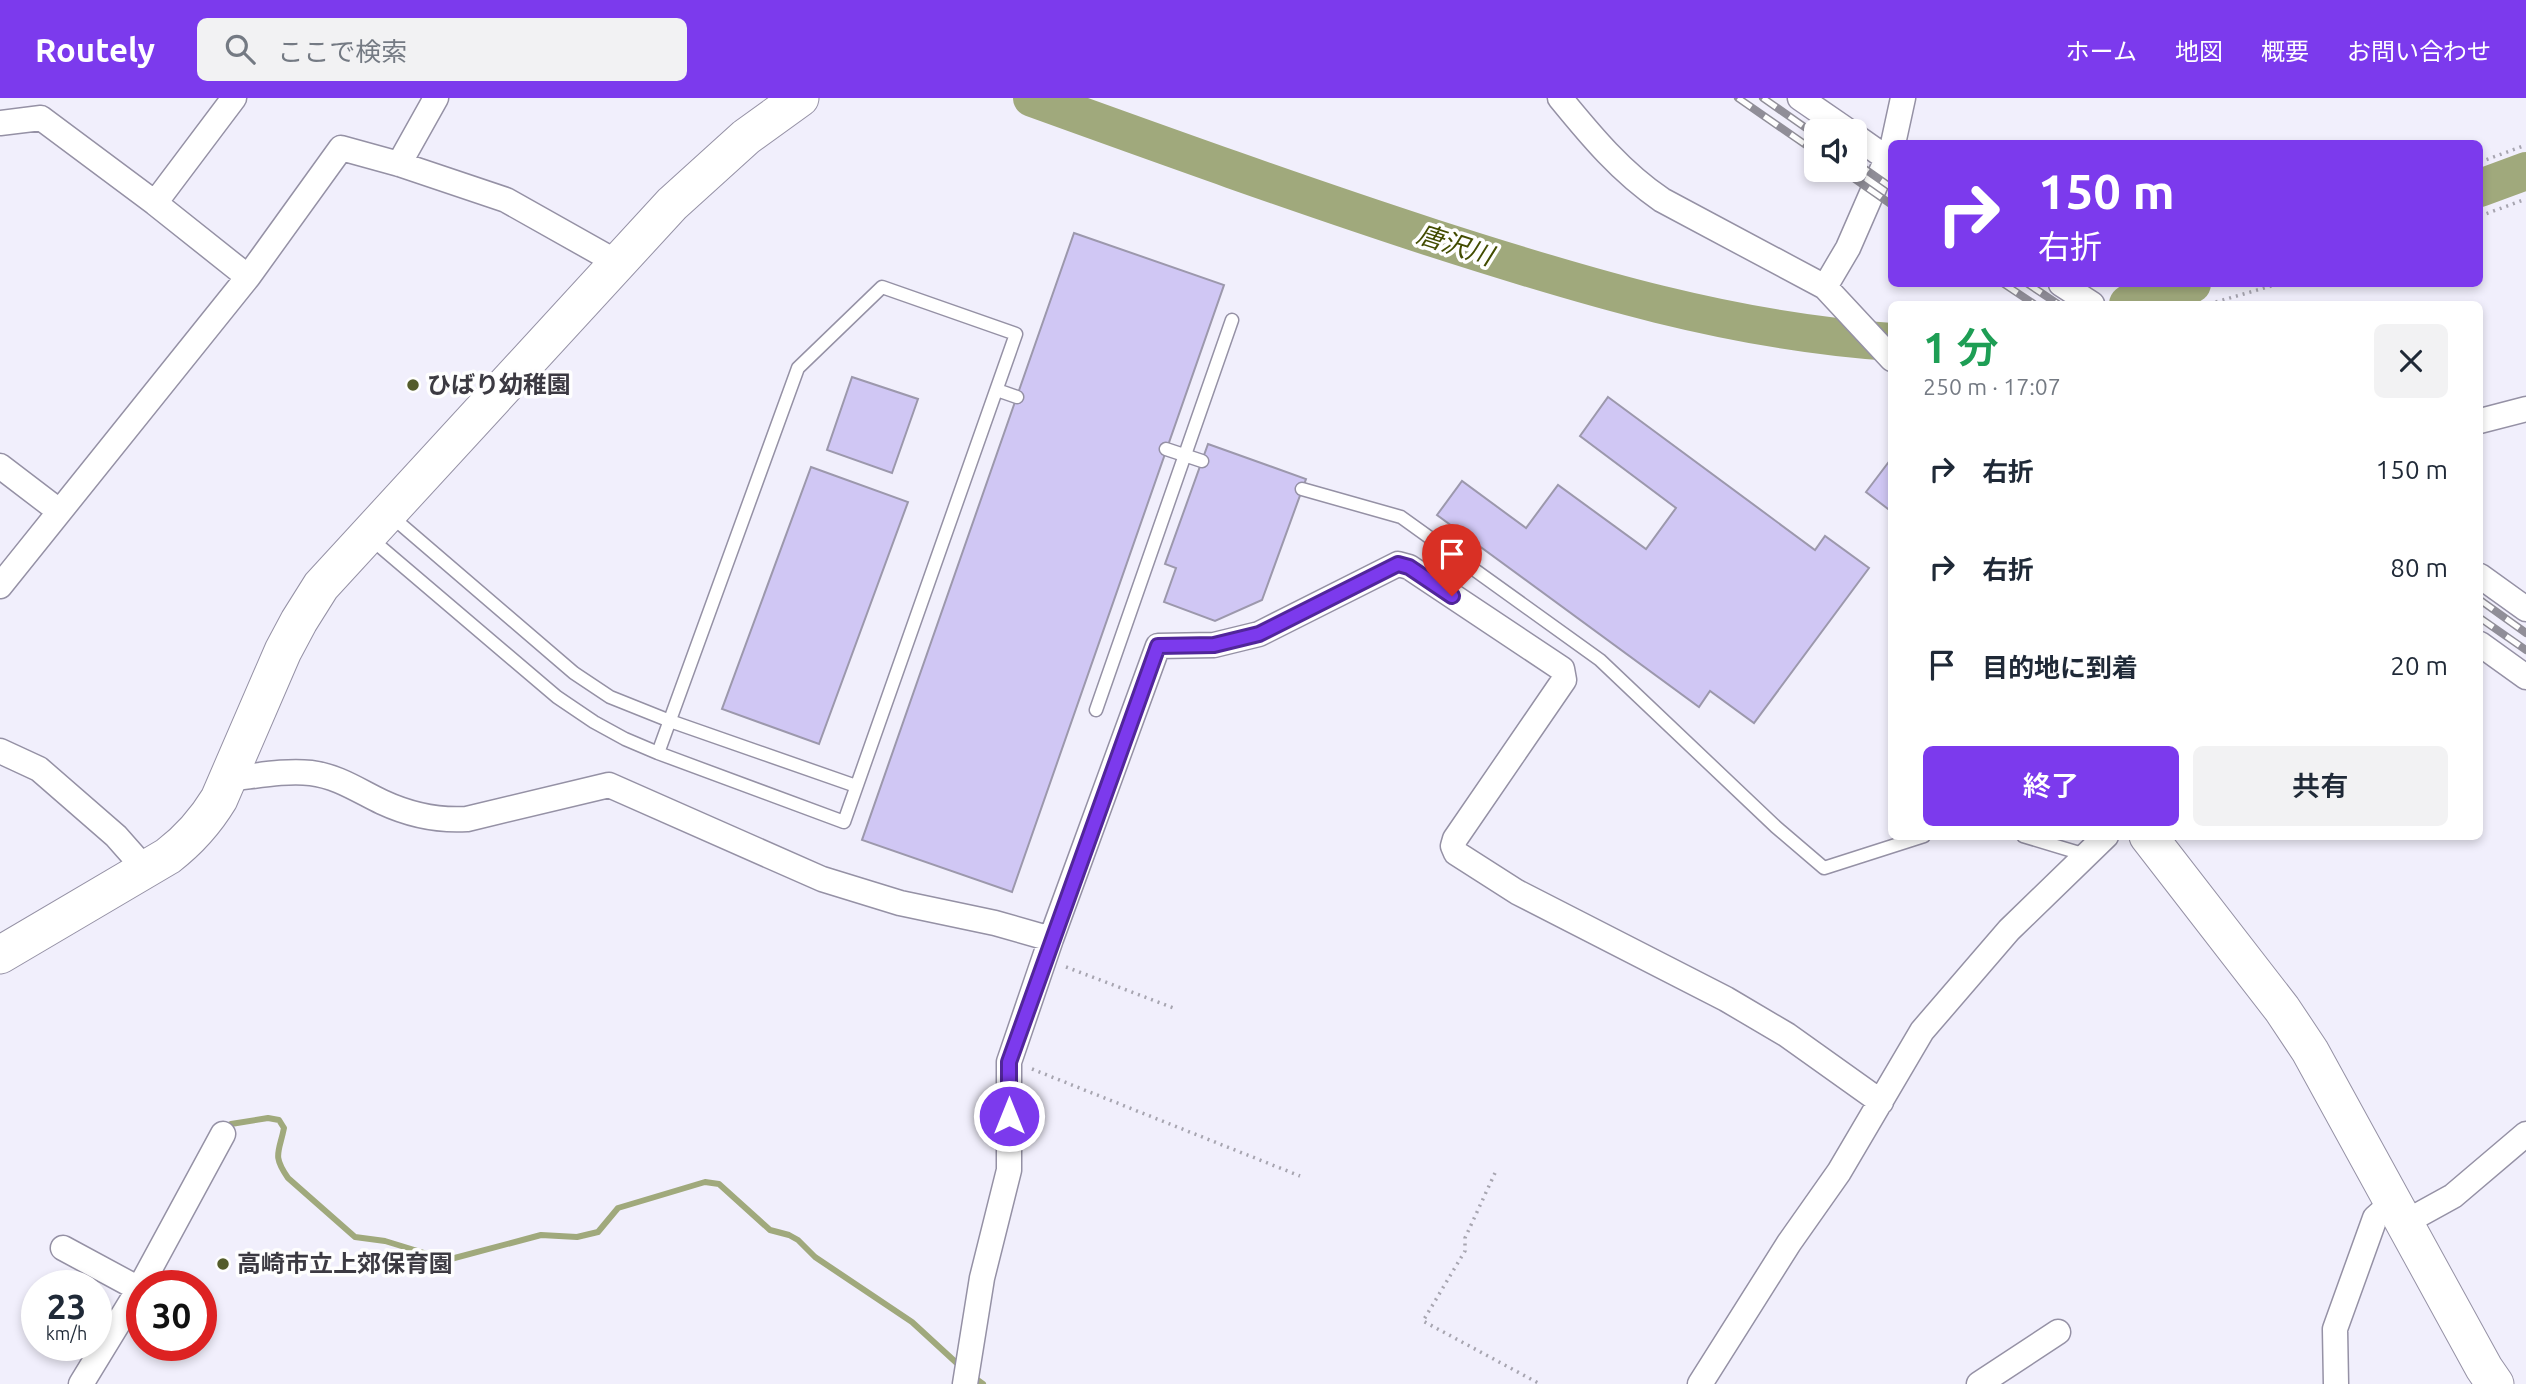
<!DOCTYPE html>
<html lang="ja">
<head>
<meta charset="utf-8">
<style>
	:root { --surface:#fff; --page:#f2f2f3; --text:#1f2937; --muted:#747a83; --accent:#7c3aed }
	body { margin:0; font-family:Ubuntu,"Noto Sans JP",sans-serif; background:var(--page); color:var(--text); height:100vh; display:flex; flex-direction:column; font-size:26px; white-space:nowrap }
	* { box-sizing:border-box; margin:0 }
	p { font-size:23px; color:var(--muted) }
	.icon { flex:none; width:38px; height:38px; fill:none; stroke:currentColor; stroke-width:2; stroke-linecap:round; stroke-linejoin:round }
	.map { position:relative; flex:1; overflow:hidden }
	.sheet { position:absolute; left:1888px; top:203px; width:595px; height:539px; display:flex; flex-direction:column; background:var(--surface); border-radius:10px; box-shadow:0 4px 10px #0003 }
	.sheet>* { flex:none }
	.top-card { position:absolute; left:1888px; top:42px; width:595px; height:147px; border-radius:10px; box-shadow:0 4px 10px #0003; background:#7c3aed; color:#fff; overflow:hidden }
	.fabs { position:absolute; left:1804px; top:21px; display:grid; gap:14px }
	.fabs a { display:grid; place-items:center; width:63px; height:63px; border-radius:10px; background:var(--surface); box-shadow:0 4px 10px #0003; font-size:35px }
	.speed { position:absolute; left:21px; top:1172px; display:flex; gap:14px; font-size:35px; font-weight:700; text-align:center }
	.speed>* { display:grid; place-content:center; width:91px; height:91px; border-radius:50%; background:var(--surface); box-shadow:0 4px 10px #0003; line-height:1 }
	.speed small { font-size:18px; font-weight:400 }
	.speed .limit { border:10px solid #d22; background:#fff; color:#111 }
	.pin { position:absolute; display:grid; place-items:center; width:60px; height:60px; color:#fff; margin:-72px -30px; border-radius:50% 50% 50% 0; rotate:-45deg; box-shadow:0 0 7px #0007 }
	.pin .icon { rotate:45deg }
	.me { position:absolute; width:77px; margin:-38px; rotate:0deg; stroke-linejoin:round; filter:drop-shadow(0 0 5px #0008) }
	.turn { display:flex; align-items:center; gap:24px; height:147px; padding:0 35px; font-size:32px }
	.turn .icon { width:91px; height:91px; stroke-width:2.5 }
	.turn b { display:block; font-size:49px; line-height:60px }
	.round { display:grid; place-items:center; flex:none; width:74px; height:74px; border-radius:10px; background:var(--page) }
	.headline { display:flex; align-items:center; justify-content:space-between; height:119px; padding:0 35px }
	h1 { font-size:42px; font-weight:600; line-height:52px; color:#1e9e55 }
	.button { display:flex; gap:14px; margin-top:auto; padding:14px 35px }
	.button a { flex:1; height:80px; border-radius:10px; background:var(--accent); color:#fff; font-size:28px; font-weight:600; line-height:80px; text-align:center }
	.button a+a { background:var(--page); color:var(--text) }
	ul { padding:0; list-style:none }
	li { display:flex; align-items:center; gap:21px; height:98px; padding:0 35px }
	li div { flex:1 }
	li b { display:block; font-size:26px }
	li em { font-style:normal }
	header { display:flex; align-items:center; gap:42px; box-sizing:border-box; height:98px; padding:0 35px; background:var(--accent); color:#fff }
	header strong { font-size:33px }
	nav { display:flex; gap:38px; margin-inline-start:auto; font-size:24px }
	.search { width:490px; height:63px; background:var(--page); display:flex; align-items:center; gap:18px; box-sizing:border-box; padding:0 24px; border-radius:10px; color:var(--muted); font-size:26px }
	.map>svg:first-child { display:block }
	.lines { fill:none; stroke-linecap:round; stroke-linejoin:round }
	.stream { stroke:#a0a97c; stroke-width:6 }
	.river { stroke:#a0a97c; stroke-width:38 }
	.building { fill:#d0c7f4; stroke:#9c98ac; stroke-width:2 }
	.lane-casing { stroke:#9591a5; stroke-width:15 }
	.street-casing { stroke:#9591a5; stroke-width:27 }
	.secondary-casing { stroke:#9591a5; stroke-width:39 }
	.path { stroke:#a7a5b0; stroke-width:3.5; stroke-dasharray:2 5; stroke-linecap:butt }
	.lane { stroke:#fff; stroke-width:12 }
	.street { stroke:#fff; stroke-width:24 }
	.secondary { stroke:#fff; stroke-width:37 }
	.rail-casing { stroke:#908e98; stroke-width:8 }
	.rail { stroke:#fefefe; stroke-width:5; stroke-dasharray:16; stroke-linecap:butt }
	.route-casing { stroke:#51269a; stroke-width:18 }
	.route { stroke:#7c3aed; stroke-width:12 }
	.poi-dot { fill:#545c2b; stroke:#fefefe; stroke-width:2.5 }
	.labels { text-anchor:middle; stroke-width:7; stroke-linejoin:round; paint-order:stroke }
	.poi-label { font-size:24px; font-weight:bold; fill:#3c3a42; stroke:#fefefe; text-anchor:start }
	.water-label { font-size:26px; font-style:italic; fill:#424c00; stroke:#fefefe }
</style>
</head>
<body>
<header>
<strong>Routely</strong>
<div class="search"><svg class="icon" aria-label="search" viewBox="0 0 24 24"><circle cx="10" cy="10" r="6"/><path d="M15 15l6 6"/></svg>ここで検索</div>
<nav><a>ホーム</a><a>地図</a><a>概要</a><a>お問い合わせ</a></nav>
</header>
<div class="map">
<svg width="2526" height="1286" viewBox="0 0 2526 1286">
	<rect width="100%" height="100%" fill="#f1effc"/>
	<g class="lines">
		<path class="stream" d="M231 1026 268 1020 279 1022 284 1030C279 1055 272 1057 288 1080L355 1139 385 1143 447 1162 541 1137 577 1139 598 1134 618 1110 705 1084 719 1086 770 1132 789 1137 798 1142 815 1159 912 1224 961 1269
			M972 1278 983 1286"/>
		<path class="river" d="M1032 0C1165 48 1298 96 1433 140 1582 188 1734 234 1892 244
			M2480 90 2526 73
			M2128 206 2192 186"/>
	</g>
	<path class="building" d="M1074 135 1224 187 1012 794 862 742Z
		M852 279 918 301 892 375 827 352Z
		M1608 299 1815 452 1825 438 1869 470 1754 625 1710 593 1699 609 1437 417 1462 383 1526 430 1558 387 1646 451 1676 410 1580 338Z
		M1208 346 1306 381 1262 502 1215 523 1164 504 1176 470 1165 466Z
		M1891 361 1892 362V414L1866 394Z
		M811 369 908 404 819 646 722 611Z"/>
	<g class="lines">
		<g class="lane-casing">
			<path id="lane" d="M997 292 1017 299
				M1166 351 1202 363
				M1302 391 1401 419 1600 562 1776 729 1824 770 1924 738
				M391 418 574 575 610 599 670 623 856 688
				M370 440 557 599 594 624 625 641 658 655 844 724 1016 236 882 189 798 270 658 655
				M1096 612 1232 222
				M2023 738 2086 757"/>
		</g>
		<g class="street-casing">
			<path id="street" d="M1560 0C1591 38 1621 74 1662 102L1825 189 1892 261
				M1800 0 1848 33
				M0 25 41 20 155 105 248 179
				M1855 38 1892 64
				M1893 46 1903 0
				M399 66 436 0
				M155 105 234 0
				M2061 186 2092 206
				M1825 189 1848 150 1892 49
				M2480 323 2526 311
				M0 368 59 413
				M2480 478 2526 511
				M0 488 248 179 341 50 399 66 506 102 618 165
				M2480 546 2526 579
				M0 653 39 671 116 738 146 772
				M229 681C256 678 285 672 311 675 337 678 359 693 382 704 410 717 436 723 467 721L609 687 822 781 900 805 995 825 1051 841 1158 548 1214 547 1259 536 1398 466 1409 469 1562 571 1564 582 1455 741 1453 748 1456 755 1517 794 1726 901 1787 937 1881 1004
				M2404 1125 2453 1098 2526 1036
				M63 1150 139 1191
				M81 1286 139 1191 223 1036
				M965 1286 982 1180 1009 1072V964L1051 841
				M1700 1286 1789 1145 1839 1074 1922 933 2009 832 2106 738
				M1979 1286 2058 1234
				M2336 1286 2335 1231 2375 1120 2394 1103"/>
		</g>
		<g class="secondary-casing">
			<path id="secondary" d="M2148 738 2282 911 2310 953 2484 1270 2495 1286
				M0 857 168 758C190 741 205 724 219 701L283 553 299 523 321 488 672 106 746 39 800 0"/>
		</g>
		<path class="path" d="M2480 64 2526 47
			M2480 118 2526 101
			M2209 206 2278 186
			M1066 869 1176 911
			M1032 971 1300 1078
			M1495 1075 1465 1140V1153L1423 1223 1540 1286"/>
		<use href="#lane" class="lane"/>
		<use href="#street" class="street"/>
		<use href="#secondary" class="secondary"/>
		<g class="rail-casing">
			<path id="rail" d="M1738 0 1816 54
				M1763 0 1816 37
				M1855 64 1892 90
				M1842 72 1892 107
				M2004 186 2034 206
				M2028 186 2058 206
				M2480 502 2526 535
				M2480 520 2526 552"/>
		</g>
		<use href="#rail" class="rail"/>
	</g>
	<g class="lines">
		<g class="route-casing">
			<path id="route" d="M1009 1018V964L1158 548 1214 547 1259 536 1398 466 1409 469 1452 498"/>
		</g>
		<use href="#route" class="route"/>
	</g>
	<g class="poi-dot">
		<circle cx="413" cy="287" r="7"/>
		<circle cx="223" cy="1166" r="7"/>
	</g>
	<g class="labels">
		<g class="poi-label">
			<text x="427" y="295">ひばり幼稚園</text>
			<text x="237" y="1174">高崎市立上郊保育園</text>
		</g>
		<g class="water-label">
			<text transform="translate(1455 147) rotate(18)" y="9">唐沢川</text>
		</g>
	</g>
</svg>
<div class="fabs">
<a><svg class="icon" aria-label="sound" viewBox="0 0 24 24"><path d="M4 9h4l5-4v14l-5-4H4zM17 9q2 3 0 6"/></svg></a>
</div>
<div class="speed"><div>23<small>km/h</small></div><div class="limit">30</div></div>
<div class="pin" style="left:1452px;top:498px;background:#d93025"><svg class="icon" aria-label="arrive" viewBox="0 0 24 24"><path d="M6 21V4h12l-3 4 3 4H6"/></svg></div>
<svg class="me" style="left:1009px;top:1018px" viewBox="-20 -20 40 40"><circle r="17" fill="#7c3aed" stroke="#fff" stroke-width="3"/><path d="M0-11L8 9 0 5-8 9z" fill="#fff"/></svg>
<div class="top-card">
<div class="turn"><svg class="icon" aria-label="right" viewBox="0 0 24 24"><path d="M7 20v-9h11M14 6l5 5-5 5"/></svg><div><b>150 m</b>右折</div></div>
</div>
<section class="sheet">
<div class="headline"><div><h1>1 分</h1><p>250 m · 17:07</p></div><a class="round"><svg class="icon" aria-label="close" viewBox="0 0 24 24"><path d="M6 6l12 12M18 6L6 18"/></svg></a></div>
<ul>
<li><svg class="icon" aria-label="right" viewBox="0 0 24 24"><path d="M7 20v-9h11M14 6l5 5-5 5"/></svg><div><b>右折</b></div><em>150 m</em></li>
<li><svg class="icon" aria-label="right" viewBox="0 0 24 24"><path d="M7 20v-9h11M14 6l5 5-5 5"/></svg><div><b>右折</b></div><em>80 m</em></li>
<li><svg class="icon" aria-label="arrive" viewBox="0 0 24 24"><path d="M6 21V4h12l-3 4 3 4H6"/></svg><div><b>目的地に到着</b></div><em>20 m</em></li>
</ul>
<div class="button"><a>終了</a><a>共有</a></div>
</section>
</div>
</body>
</html>
